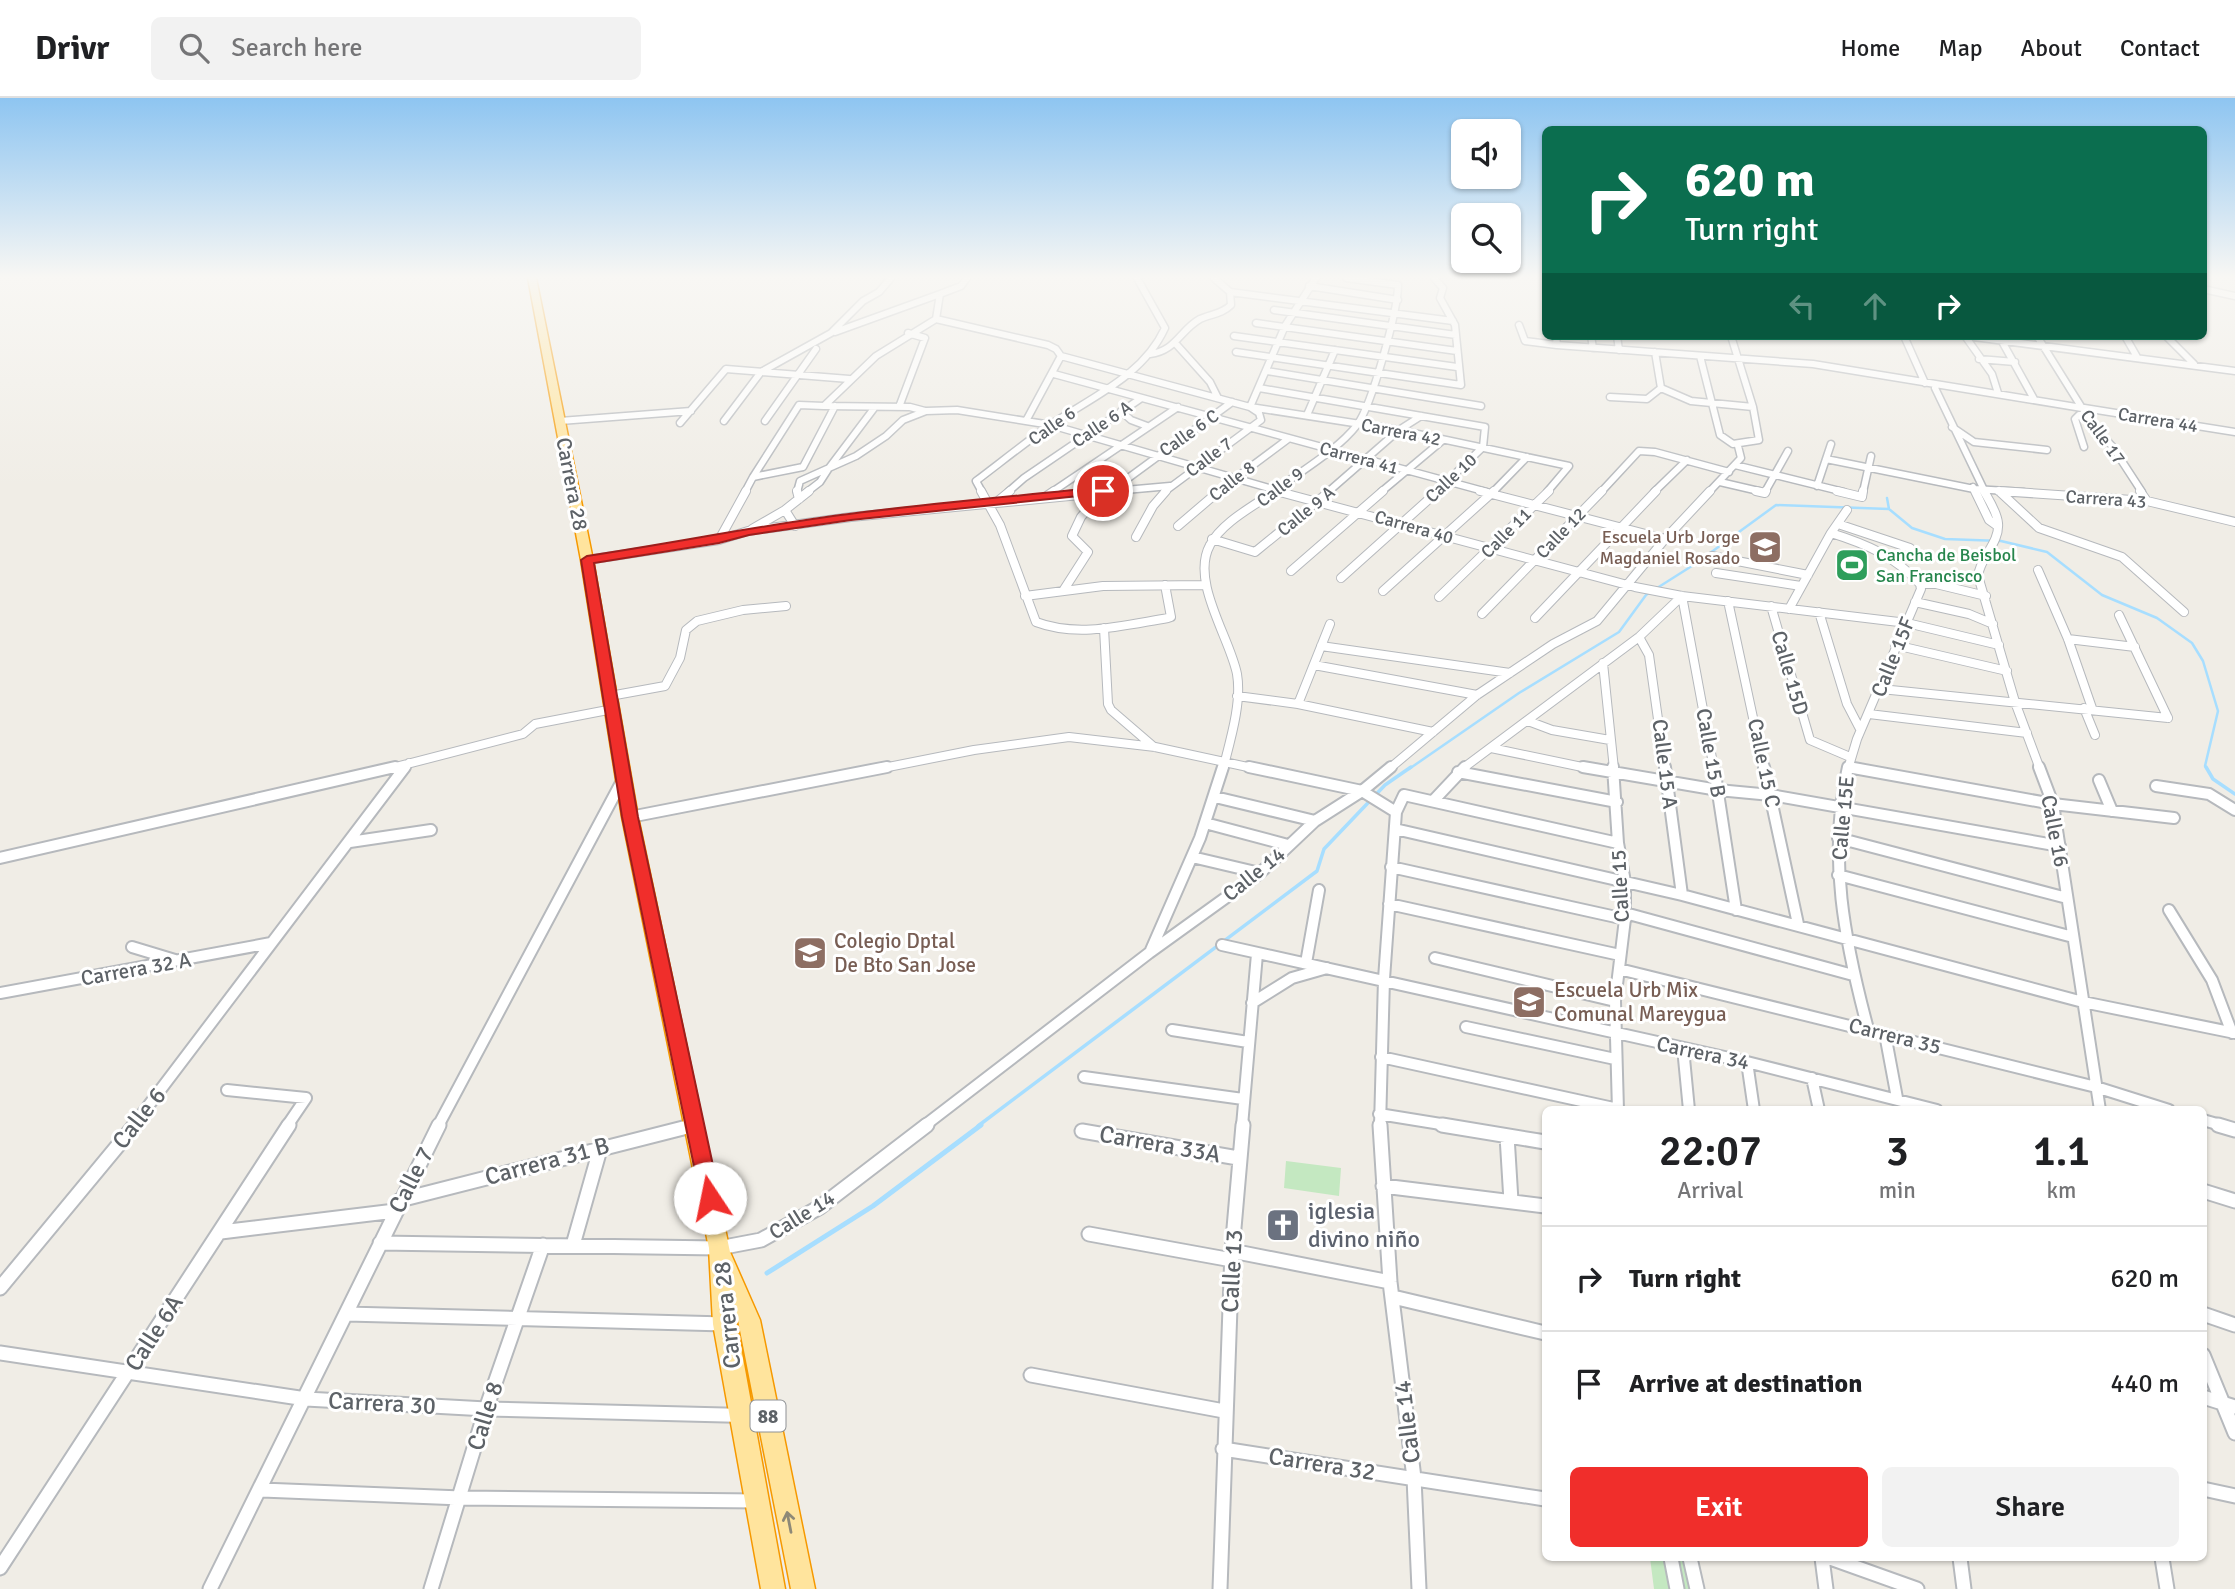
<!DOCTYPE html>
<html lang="en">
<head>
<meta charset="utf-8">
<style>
	:root { --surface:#fff; --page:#f2f2f2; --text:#202124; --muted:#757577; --line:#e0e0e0; --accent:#f02e2b }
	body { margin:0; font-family:Signika,sans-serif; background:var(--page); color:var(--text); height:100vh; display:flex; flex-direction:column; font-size:26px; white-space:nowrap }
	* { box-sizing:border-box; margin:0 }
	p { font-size:23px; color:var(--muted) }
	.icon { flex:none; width:38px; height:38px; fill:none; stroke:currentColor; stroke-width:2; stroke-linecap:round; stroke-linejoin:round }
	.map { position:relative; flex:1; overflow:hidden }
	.drawer { position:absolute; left:1542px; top:1008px; width:665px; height:455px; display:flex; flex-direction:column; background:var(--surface); border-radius:10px; box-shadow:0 2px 5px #0004 }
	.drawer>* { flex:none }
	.hud { position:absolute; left:1542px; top:28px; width:665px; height:214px; border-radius:10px; box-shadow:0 2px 5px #0004; background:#0b6e4f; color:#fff; overflow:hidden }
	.controls { position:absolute; left:1451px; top:21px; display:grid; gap:14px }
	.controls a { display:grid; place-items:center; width:70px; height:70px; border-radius:10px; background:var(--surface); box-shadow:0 2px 5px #0004; font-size:35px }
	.pin { position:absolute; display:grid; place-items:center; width:60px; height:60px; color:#fff; margin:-30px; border:4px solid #fff; border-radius:50%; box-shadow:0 2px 7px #0007 }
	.me { position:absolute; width:77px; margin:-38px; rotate:349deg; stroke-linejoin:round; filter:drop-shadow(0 0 5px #0008) }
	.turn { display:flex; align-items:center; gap:24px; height:147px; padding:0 28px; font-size:32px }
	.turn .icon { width:91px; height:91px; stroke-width:2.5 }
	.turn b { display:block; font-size:49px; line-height:60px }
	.lanes { display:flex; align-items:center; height:66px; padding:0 28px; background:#0003; justify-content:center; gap:35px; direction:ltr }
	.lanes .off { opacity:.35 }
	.eta { display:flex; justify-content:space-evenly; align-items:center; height:119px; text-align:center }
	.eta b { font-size:42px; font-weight:600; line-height:49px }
	.cta { display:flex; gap:14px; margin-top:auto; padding:14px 28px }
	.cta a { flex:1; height:80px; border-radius:10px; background:var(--accent); color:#fff; font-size:28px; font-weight:600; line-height:80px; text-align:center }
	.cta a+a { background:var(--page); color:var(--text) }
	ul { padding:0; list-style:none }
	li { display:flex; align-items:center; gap:21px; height:105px; padding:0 28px; border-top:2px solid var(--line) }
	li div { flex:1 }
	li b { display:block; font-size:26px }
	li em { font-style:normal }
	header { display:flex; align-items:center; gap:42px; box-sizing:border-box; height:98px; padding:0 35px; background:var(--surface); border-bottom:2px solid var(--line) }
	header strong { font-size:33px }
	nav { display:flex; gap:38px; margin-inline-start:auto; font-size:24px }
	.search { width:490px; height:63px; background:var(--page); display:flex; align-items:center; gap:18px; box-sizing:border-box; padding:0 24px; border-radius:10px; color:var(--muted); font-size:26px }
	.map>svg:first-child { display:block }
	.green { fill:#c4e8c1 }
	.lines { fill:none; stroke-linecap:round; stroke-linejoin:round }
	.stream-far2 { stroke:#a7deff; stroke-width:2.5 }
	.stream-far1 { stroke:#a7deff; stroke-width:3.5 }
	.stream { stroke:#a7deff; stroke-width:5 }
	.minor-far3-casing { stroke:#b6b9bd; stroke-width:9 }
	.minor-far2-casing { stroke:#b6b9bd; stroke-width:10 }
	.minor-far1-casing { stroke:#b6b9bd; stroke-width:14 }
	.minor-casing { stroke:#b6b9bd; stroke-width:17 }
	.trunk-casing { stroke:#f69900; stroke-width:3 }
	.minor-far3 { stroke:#fff; stroke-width:6 }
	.minor-far2 { stroke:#fff; stroke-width:8 }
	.minor-far1 { stroke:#fff; stroke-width:10 }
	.minor { stroke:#fff; stroke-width:13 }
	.trunk { fill:#ffe49d; fill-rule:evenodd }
	.oneway { stroke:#8e8977 }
	.route { fill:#f02e2b; stroke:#9c1e1c; stroke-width:2 }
	.labels { text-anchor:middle; stroke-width:6; stroke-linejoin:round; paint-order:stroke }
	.far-street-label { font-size:18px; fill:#5d6267; stroke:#fff }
	.far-education-label { font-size:18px; fill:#785e54; stroke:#fff; text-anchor:end }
	.far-leisure-label { font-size:18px; fill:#27864d; stroke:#fff; text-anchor:start }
	.shield { fill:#fff; stroke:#8e9195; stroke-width:2 }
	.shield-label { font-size:19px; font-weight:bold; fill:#5d6267 }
	.street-label { font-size:21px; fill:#5d6267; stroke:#fff }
	.education-label { font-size:21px; fill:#785e54; stroke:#fff; text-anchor:start }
	.near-street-label { font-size:24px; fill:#5d6267; stroke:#fff }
	.near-worship-label { font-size:24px; fill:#5b616d; stroke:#fff; text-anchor:start }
</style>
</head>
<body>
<header>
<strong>Drivr</strong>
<div class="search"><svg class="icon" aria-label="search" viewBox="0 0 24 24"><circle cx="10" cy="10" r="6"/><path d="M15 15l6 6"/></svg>Search here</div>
<nav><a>Home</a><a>Map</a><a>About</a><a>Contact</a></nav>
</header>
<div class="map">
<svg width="2235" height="1491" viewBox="0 0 2235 1491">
	<rect width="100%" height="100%" fill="#f0ede6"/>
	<path class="green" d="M1286 1063 1341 1070 1339 1098 1284 1090Z
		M1650 1460H1683L1690 1491H1654Z"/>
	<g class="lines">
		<path class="stream-far2" d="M1887 400 1889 411 1912 430 1945 441 2001 443 2047 454 2102 497 2157 520 2192 545 2203 563 2218 613 2205 668 2207 671
			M1409 671 1519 595 1619 534 1646 497 1695 466 1776 407 1889 411"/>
		<path class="stream-far1" d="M2206 669 2213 681 2235 696
			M978 1028 1317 773 1324 751 1385 687 1411 669"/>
		<path class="stream" d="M767 1175 873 1108 981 1027"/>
		<g class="minor-far3-casing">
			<path id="minor-far3" d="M967 180 961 188 940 196 936 221 1048 247 1056 251 1061 258 1027 321
				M1309 188 1398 202
				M2203 191 2235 198
				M1230 194 1453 223
				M1274 212 1456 237
				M1256 225 1457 253
				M1519 227 1525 243 1557 247
				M835 234 940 196
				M1234 238 1457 269
				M1556 238 1557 247 1813 266 2082 310
				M1591 238 1593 250
				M1617 238 1619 252
				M1904 238 1925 285
				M1965 238 1992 276 1998 295
				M1966 238 2235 273
				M1999 238 2034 301
				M2037 238 2092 326 2112 348 2142 394
				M2125 238 2137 259
				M2166 238 2194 266
				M1176 246 1210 284 1218 300
				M1236 254 1461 287 1455 227 1440 200 1443 190 1434 180
				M1655 254 1661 290
				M1150 256C1176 253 1180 232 1200 221 1211 216 1222 216 1231 207L1230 194 1214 180
				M1061 258 1250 309 1399 332 1569 368 1547 394
				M1700 258 1720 337 1733 346 1759 342 1753 309 1731 238
				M1979 261 2015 264
				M1267 273 1481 308
				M1054 276 1487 394
				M1259 290 1485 329 1483 349 1436 394
				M1661 290 1691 303 1753 309
				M1935 290 1985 394
				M1610 299 1647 301 1661 290
				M824 308 799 307 753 379 803 369 835 308
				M899 309 925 240 908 235
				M2078 309 2235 334
				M925 313 910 309 824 308 876 258 936 221
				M1121 313 1131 322 1147 328
				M1307 317 1335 252
				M560 323 691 313
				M724 323 761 274 831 235 863 203 879 194 891 180
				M765 323 816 251
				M680 325 726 271 849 281
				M1952 329 1974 344 2047 352
				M2084 349 2075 321 2079 317H2086
				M1826 361 1974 391 2024 394
				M1735 367 1844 394
				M1720 384 1763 394
				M1817 388 1831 346
				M1973 389 1976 394
				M1112 392 1232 304
				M745 394 753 379
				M797 394 800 383 829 370 875 309
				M807 394 820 384 829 370 856 358 886 338 903 322 926 313 957 312 1051 327 1283 394
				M982 394 976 383C1001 364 1025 345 1050 327 1092 299 1143 278 1165 230L1137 180
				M1008 394 1024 380 1140 301
				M1052 394 1178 309
				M1103 394 1170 388
				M1164 394 1261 322 1259 315 1250 309 1285 228 1316 180
				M1217 394 1288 341
				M1273 394C1298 375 1338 352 1357 327 1372 307 1398 212 1398 187L1346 180
				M1328 394 1399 332 1421 318
				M1381 394 1443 342
				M1493 394 1527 359
				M1601 394 1639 353 1655 354 1729 374
				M1654 394 1687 362
				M1709 394 1741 360 1738 348
				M1765 394 1788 353
				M1863 394 1871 358"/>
		</g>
		<g class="minor-far2-casing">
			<path id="minor-far2" d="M797 393 799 401
				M981 393 1000 427 1036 524C1078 540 1125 527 1168 520L1171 519 1165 487
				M1276 393 1635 489 1682 498 1907 525 1999 547
				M1480 393 1665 441
				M1756 393 1765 395 1766 393
				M1837 393 1862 399 1863 393
				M1975 393 1989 422 1996 427
				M1984 393C1989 402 1997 414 1998 425 2000 445 1980 459 1978 478L2015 604 2040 671
				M1999 393 2147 403 2235 424
				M1999 393 2039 430 2122 459 2184 514
				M2140 393 2147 403
				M1048 397 1054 393
				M999 402 1010 393
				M1838 426 1910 450
				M795 428 785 412 809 393
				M1178 428 1219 393
				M752 431 785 412
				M1831 435C1866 446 1895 458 1920 486
				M1136 439 1153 408 1166 393
				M1212 441 1255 454 1330 393
				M719 442 746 393
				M1712 458 1808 477
				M587 462 719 442 748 433 851 419 1121 393
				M2038 472 2068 541 2092 610
				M1291 473 1383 393
				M1716 475 1801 488
				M1341 480 1438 393
				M1920 486H1936L1986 498
				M1063 493 1088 454 1072 438 1081 419 1103 393
				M1383 493 1494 393
				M1025 498 1103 488 1206 487
				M1682 498 1714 671
				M1439 499 1549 393
				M1728 503 1764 671
				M1915 504 1969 516 1993 526
				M1771 508 1810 642 1850 659
				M1789 511 1831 435 1847 412
				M1819 514 1847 606 1860 631
				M1482 516 1602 393
				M2119 517 2168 620
				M1535 520 1656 393
				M1104 530 1108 606 1111 612 1154 649
				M1639 539 1649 557 1665 671
				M2068 541 2135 549
				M1895 547 2007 573
				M1321 548 1510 575
				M1603 565 1614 671
				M1314 567 1477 597
				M1881 591 2168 620
				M610 598 665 588 680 560 686 532 697 523 743 512 786 508
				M1237 598 1298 606 1433 634
				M1298 606 1330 526
				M2084 610 2095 637
				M1869 616 2027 635
				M1528 623 1552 632 1610 642
				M1491 650 1592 671
				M1848 669 1857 671
				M388 671 523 636 535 626 613 611
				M404 671 409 665
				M878 671 974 652 1069 639 1155 649 1257 671
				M1223 671C1230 643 1242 605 1237 576 1230 540 1190 483 1210 447 1222 424 1254 408 1275 393
				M1389 671 1477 597 1553 546 1597 523 1665 441 1710 393
				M1462 671 1639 539 1682 498
				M1848 671 1857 641 1921 491 1920 486"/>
		</g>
		<g class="minor-far1-casing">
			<path id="minor-far1" d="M1249 669 1362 693 1396 714
				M1583 669 1718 692 1771 697 2060 748
				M1613 669 1618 745 1625 784V821L1615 903 1618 1012
				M1665 669 1682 797
				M1714 669 1736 812
				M1764 669 1798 826
				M1848 669 2053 706 2174 720
				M1848 669C1827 757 1845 845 1868 931
				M2039 669 2053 706 2100 1012
				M1458 674 1617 704
				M2099 682 2112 713
				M2156 688 2209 696 2235 712
				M1215 699 1315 723
				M1433 703 1465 669
				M630 719 887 669
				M1205 725 1288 747
				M1395 731 1682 797 2083 904 2235 935
				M1838 740 2067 800
				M350 744 431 732
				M1192 759 1260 775
				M0 760 395 669
				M1391 769 1625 821
				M1838 777 2073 839
				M1389 806 1620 857
				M2169 812 2212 882 2232 935
				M1625 815 1853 877
				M1222 847 1747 964 1937 1012
				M132 849 175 862
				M1151 852 1200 740 1223 669
				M1435 860 1615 903
				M1306 865 1319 792
				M1619 871 2096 989 2169 1012
				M0 895 271 845
				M1252 905 1292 880 1327 870
				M1466 929 1615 961
				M1172 932 1248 944
				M1885 936 1897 1000
				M1683 950 1689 1012
				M1381 959 1618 1011
				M1747 964 1754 1012
				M1084 979 1243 1001
				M1812 980 1819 1012
				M227 992 306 1000 287 1028
				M1379 1016 1453 1028
				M2203 1022 2224 1028
				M133 1028 405 669
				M438 1028 623 681
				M689 1028 695 1027
				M924 1028 1149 855 1260 775 1315 723 1362 693 1391 669
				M1242 1028 1257 856
				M1380 1028 1384 881 1396 714 1404 697 1618 745"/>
		</g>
		<g class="minor-casing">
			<path id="minor" d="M1380 1027 1390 1184 1414 1380 1419 1491
				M1442 1027 1545 1044
				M2218 1027 2235 1032
				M1082 1033 1238 1060
				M1507 1038 1511 1103
				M1383 1088 1545 1108
				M2203 1093 2235 1103
				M400 1102 695 1027
				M221 1134 395 1113
				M1089 1136 1232 1162
				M380 1145 719 1150 761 1142 820 1109 927 1027
				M573 1147 601 1048
				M1232 1153 1390 1184
				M0 1190 135 1027
				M1393 1199 1545 1235
				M347 1216 725 1226
				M2203 1216 2235 1227
				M0 1255 306 1301 486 1311 768 1318
				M2203 1257 2235 1335
				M1031 1277 1224 1313
				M2203 1299 2235 1309
				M1223 1351 1545 1401
				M2203 1391 2235 1398
				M262 1392 461 1400 758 1403
				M1671 1460 1677 1491
				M1690 1460 1697 1491
				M1822 1460 1826 1491
				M1830 1460 1917 1491
				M1960 1460 1964 1491
				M2162 1460 2167 1491
				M0 1470 289 1027
				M210 1491 439 1027
				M431 1491 486 1311 543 1147
				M1220 1491 1232 1153 1243 1027"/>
		</g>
		<g class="trunk-casing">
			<path id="trunk" d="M528 180H536L593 462 638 719 730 1154 760 1222 815 1491H791L738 1222 734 1211 785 1491H761L713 1226 709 1150 622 719 581 462Z"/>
		</g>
		<use href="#minor-far3" class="minor-far3"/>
		<use href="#minor-far2" class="minor-far2"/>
		<use href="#minor-far1" class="minor-far1"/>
		<use href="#minor" class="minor"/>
		<use href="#trunk" class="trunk"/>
	</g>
	<defs><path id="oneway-shaft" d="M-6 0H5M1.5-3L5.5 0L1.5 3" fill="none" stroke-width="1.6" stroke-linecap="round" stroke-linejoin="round" transform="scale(1.75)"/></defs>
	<use class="oneway" href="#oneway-shaft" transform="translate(789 1424) rotate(-101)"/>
	<linearGradient id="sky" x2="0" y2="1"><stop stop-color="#8ec5f1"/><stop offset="0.46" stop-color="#f8f7f4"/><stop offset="1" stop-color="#f8f7f4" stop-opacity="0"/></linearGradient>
	<rect width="2235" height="389" fill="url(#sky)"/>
	<path class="route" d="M1103 389 1107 390V395L851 422 749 437 719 445 594 465 638 719 720 1100 717 1107 710 1110 702 1107 622 719 581 462 587 458C675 445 761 427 849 416 933 405 1018 398 1103 389Z"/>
	<defs>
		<g id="school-square" transform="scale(1.75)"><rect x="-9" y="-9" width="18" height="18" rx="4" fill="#8d6e63" stroke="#fff"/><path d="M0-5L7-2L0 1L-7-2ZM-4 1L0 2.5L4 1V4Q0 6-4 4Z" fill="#fff"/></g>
		<g id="stadium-square" transform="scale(1.75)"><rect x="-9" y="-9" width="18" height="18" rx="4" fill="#2e9e5b" stroke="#fff"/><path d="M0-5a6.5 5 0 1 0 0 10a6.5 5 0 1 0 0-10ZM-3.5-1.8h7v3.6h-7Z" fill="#fff"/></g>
		<g id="church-square" transform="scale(1.75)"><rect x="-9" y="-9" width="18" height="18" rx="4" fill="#6b7280" stroke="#fff"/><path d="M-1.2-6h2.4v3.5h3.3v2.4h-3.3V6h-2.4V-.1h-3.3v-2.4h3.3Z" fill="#fff"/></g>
	</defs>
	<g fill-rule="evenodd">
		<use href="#school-square" x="1765" y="449"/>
		<use href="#stadium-square" x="1852" y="467"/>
		<use href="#school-square" x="810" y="855"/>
		<use href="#school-square" x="1529" y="904"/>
		<use href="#church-square" x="1283" y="1127"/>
	</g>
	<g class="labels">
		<g class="far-street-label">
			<text transform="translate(2158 322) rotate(9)" y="6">Carrera 44</text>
			<text transform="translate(1102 326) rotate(-34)" y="6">Calle 6 A</text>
			<text transform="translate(1052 328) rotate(-35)" y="6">Calle 6</text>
			<text transform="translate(1401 334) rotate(11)" y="6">Carrera 42</text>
			<text transform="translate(1189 335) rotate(-35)" y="6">Calle 6 C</text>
			<text transform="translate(2103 339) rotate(54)" y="6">Calle 17</text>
			<text transform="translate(1209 359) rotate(-37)" y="6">Calle 7</text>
			<text transform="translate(1359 360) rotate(15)" y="6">Carrera 41</text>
			<text transform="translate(1451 380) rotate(-43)" y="6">Calle 10</text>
			<text transform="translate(1232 383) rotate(-38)" y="6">Calle 8</text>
			<text transform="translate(1280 389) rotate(-37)" y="6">Calle 9</text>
			<text transform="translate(2106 401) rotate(4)" y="6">Carrera 43</text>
			<text transform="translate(1306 413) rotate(-39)" y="6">Calle 9 A</text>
			<text transform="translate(1414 429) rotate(16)" y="6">Carrera 40</text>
			<text transform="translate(1506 435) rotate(-45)" y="6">Calle 11</text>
			<text transform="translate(1561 435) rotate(-46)" y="6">Calle 12</text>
		</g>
		<g class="far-education-label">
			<text x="1740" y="445">Escuela Urb Jorge<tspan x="1740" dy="21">Magdaniel Rosado</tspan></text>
		</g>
		<g class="far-leisure-label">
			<text x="1876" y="463">Cancha de Beisbol<tspan x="1876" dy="21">San Francisco</tspan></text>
		</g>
		<rect class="shield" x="750.5" y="1302.5" width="35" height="31" rx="5"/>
		<g class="shield-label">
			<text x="768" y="1325">88</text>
		</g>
		<g class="street-label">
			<text transform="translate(572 386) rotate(79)" y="7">Carrera 28</text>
			<text transform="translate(1893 559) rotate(-68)" y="7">Calle 15F</text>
			<text transform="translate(1790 575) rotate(74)" y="7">Calle 15D</text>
			<text transform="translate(1711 655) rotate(80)" y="7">Calle 15 B</text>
			<text transform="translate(1764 665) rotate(78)" y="7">Calle 15 C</text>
			<text transform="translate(1665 666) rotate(83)" y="7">Calle 15 A</text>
			<text transform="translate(1843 720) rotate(-85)" y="7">Calle 15E</text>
			<text transform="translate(2055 733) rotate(79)" y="7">Calle 16</text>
			<text transform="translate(1254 776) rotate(-39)" y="7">Calle 14</text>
			<text transform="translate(1620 788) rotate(-93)" y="7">Calle 15</text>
			<text transform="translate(136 871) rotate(-10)" y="7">Carrera 32 A</text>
			<text transform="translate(1895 938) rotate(14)" y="7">Carrera 35</text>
			<text transform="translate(1703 955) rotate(12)" y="7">Carrera 34</text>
			<text transform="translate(802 1117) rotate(-32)" y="7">Calle 14</text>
		</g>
		<g class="education-label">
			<text x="834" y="850">Colegio Dptal<tspan x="834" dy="24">De Bto San Jose</tspan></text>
			<text x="1554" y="899">Escuela Urb Mix<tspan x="1554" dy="24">Comunal Mareygua</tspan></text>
		</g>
		<g class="near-street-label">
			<text transform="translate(139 1020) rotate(-52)" y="8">Calle 6</text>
			<text transform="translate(1160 1046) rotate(10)" y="8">Carrera 33A</text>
			<text transform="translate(547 1063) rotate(-15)" y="8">Carrera 31 B</text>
			<text transform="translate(411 1082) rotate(-63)" y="8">Calle 7</text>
			<text transform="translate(1232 1173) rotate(-87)" y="8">Calle 13</text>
			<text transform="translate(727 1217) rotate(-96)" y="8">Carrera 28</text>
			<text transform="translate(154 1235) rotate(-57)" y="8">Calle 6A</text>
			<text transform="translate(382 1305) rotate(3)" y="8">Carrera 30</text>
			<text transform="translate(485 1318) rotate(-73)" y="8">Calle 8</text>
			<text transform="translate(1407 1324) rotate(-97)" y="8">Calle 14</text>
			<text transform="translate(1322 1366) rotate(9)" y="8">Carrera 32</text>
		</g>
		<g class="near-worship-label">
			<text x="1308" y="1121">iglesia<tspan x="1308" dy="28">divino niño</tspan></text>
		</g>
	</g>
</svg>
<div class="controls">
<a><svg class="icon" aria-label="sound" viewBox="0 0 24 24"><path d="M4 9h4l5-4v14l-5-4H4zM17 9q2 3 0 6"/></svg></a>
<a><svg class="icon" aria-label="search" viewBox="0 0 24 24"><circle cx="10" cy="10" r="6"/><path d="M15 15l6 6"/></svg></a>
</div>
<div class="pin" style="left:1103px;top:393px;background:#d93025"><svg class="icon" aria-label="arrive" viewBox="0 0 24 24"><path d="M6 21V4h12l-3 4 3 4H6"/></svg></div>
<svg class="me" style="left:710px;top:1100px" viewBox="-20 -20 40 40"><circle r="19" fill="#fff"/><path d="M0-13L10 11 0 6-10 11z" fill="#f02e2b"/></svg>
<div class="hud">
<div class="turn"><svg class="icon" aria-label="right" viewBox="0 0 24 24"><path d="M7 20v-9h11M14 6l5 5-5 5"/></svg><div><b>620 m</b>Turn right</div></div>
<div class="lanes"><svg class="icon off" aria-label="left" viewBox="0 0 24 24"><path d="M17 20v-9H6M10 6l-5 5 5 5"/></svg><svg class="icon off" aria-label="ahead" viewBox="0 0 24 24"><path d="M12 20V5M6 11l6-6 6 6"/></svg><svg class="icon" aria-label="right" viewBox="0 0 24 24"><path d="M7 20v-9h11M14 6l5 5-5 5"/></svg></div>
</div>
<section class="drawer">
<div class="eta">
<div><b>22:07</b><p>Arrival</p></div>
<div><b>3</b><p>min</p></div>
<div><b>1.1</b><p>km</p></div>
</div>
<ul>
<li><svg class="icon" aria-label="right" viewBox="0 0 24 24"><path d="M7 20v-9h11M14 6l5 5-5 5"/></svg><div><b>Turn right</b></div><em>620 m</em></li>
<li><svg class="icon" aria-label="arrive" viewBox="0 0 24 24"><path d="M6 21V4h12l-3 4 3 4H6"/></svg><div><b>Arrive at destination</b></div><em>440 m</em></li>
</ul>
<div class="cta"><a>Exit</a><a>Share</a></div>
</section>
</div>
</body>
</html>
